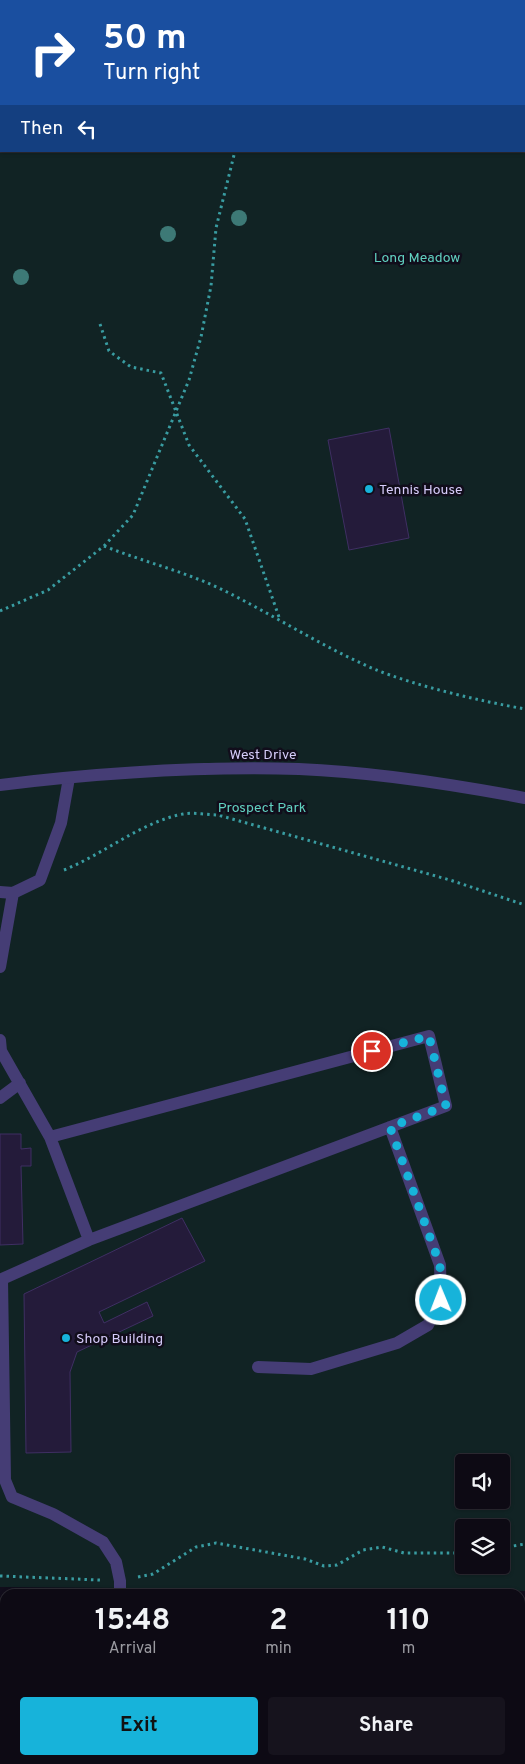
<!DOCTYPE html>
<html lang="en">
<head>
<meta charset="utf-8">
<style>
	:root { --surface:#0d0a14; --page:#16131d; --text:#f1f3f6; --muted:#9a9aa0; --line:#2d2b34; --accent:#17b3da }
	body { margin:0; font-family:Overpass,sans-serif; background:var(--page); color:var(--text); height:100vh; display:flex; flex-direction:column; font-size:19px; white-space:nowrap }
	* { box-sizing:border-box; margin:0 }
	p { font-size:16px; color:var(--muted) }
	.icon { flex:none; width:28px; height:28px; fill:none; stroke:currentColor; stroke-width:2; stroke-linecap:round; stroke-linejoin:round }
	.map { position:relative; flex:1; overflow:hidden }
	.sheet { position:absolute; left:0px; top:1589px; width:525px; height:176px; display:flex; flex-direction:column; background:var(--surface); border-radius:15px 15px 0 0; box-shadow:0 1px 4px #0004,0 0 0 1px var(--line) }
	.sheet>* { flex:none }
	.hud { position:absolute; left:0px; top:0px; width:525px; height:152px; box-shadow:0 1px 4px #0004,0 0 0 1px var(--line); background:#1a4fa0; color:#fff; overflow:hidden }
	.fabs { position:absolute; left:455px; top:1454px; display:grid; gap:10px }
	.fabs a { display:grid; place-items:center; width:55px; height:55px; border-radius:5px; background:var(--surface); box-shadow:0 1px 4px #0004,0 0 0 1px var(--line); font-size:25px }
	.pin { position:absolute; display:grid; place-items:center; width:42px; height:42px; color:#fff; margin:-21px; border:2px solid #fff; border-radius:50%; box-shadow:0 1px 5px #0007 }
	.me { position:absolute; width:55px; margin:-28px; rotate:359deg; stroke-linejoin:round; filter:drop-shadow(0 0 4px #0008) }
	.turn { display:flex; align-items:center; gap:18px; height:105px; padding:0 20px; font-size:22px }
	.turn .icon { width:65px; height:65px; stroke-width:2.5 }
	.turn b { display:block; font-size:35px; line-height:42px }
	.then { display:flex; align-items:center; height:48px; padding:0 20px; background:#0003; gap:10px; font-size:19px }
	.eta { display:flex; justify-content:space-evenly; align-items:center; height:85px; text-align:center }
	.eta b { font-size:30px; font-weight:700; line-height:35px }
	.action { display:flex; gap:10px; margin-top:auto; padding:10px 20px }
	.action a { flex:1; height:58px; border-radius:5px; background:var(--accent); color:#111; font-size:20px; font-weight:700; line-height:58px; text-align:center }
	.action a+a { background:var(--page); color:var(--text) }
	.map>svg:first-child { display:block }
	.green { fill:#112324; fill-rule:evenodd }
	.building { fill:#241b3a; stroke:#3f2f63 }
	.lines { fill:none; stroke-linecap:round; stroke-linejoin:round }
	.path { stroke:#399ca1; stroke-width:3; stroke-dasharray:2.5 4; stroke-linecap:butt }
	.lane { stroke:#453d75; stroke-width:12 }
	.street { stroke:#453d75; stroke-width:12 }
	.secondary { stroke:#7e6df0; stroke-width:12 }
	.tree { fill:#3d7976 }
	.route { stroke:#17b3da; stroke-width:9; stroke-dasharray:0 16.2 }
	.poi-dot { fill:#17b3da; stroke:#110d1b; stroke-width:2 }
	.labels { text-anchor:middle; stroke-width:5; stroke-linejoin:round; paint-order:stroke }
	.park-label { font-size:14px; fill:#61d1c0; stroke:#110d1b }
	.poi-label { font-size:14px; fill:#d6ccfa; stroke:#110d1b; text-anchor:start }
	.street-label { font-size:14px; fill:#d6ccfa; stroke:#110d1b }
</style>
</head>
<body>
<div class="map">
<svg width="525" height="1764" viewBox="0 0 525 1764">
	<rect width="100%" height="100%" fill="#110d1b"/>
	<path class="green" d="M0 0H525V1591L0 1587ZM1 1H524V151H1ZM464 1462H501V1500H464ZM464 1528H501V1565H464Z"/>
	<path class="building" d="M389 428 409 538 349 550 328 440Z
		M0 1134H21V1149L31 1148V1166H21L23 1244 0 1245Z
		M182 1218 205 1261 99 1312 104 1323 147 1302 153 1316 77 1352 70 1372 71 1452 26 1453 24 1294Z
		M520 1705H525V1764H497V1760H520Z
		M34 1760H57V1764H34Z
		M57 1760H79V1764H57Z
		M79 1760H102V1764H79Z
		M102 1760H126V1764L102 1763Z
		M126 1760H148V1764L126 1763Z
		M155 1760H263V1764H155Z
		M332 1760H365V1764H332Z
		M393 1760H427V1764H393Z
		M442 1760H482V1764H442Z"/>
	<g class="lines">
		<path class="path" d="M38 0 42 1
			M332 1 334 0
			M100 324 109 351 131 367 161 373 189 445 245 519 280 620
			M104 546C144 562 187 572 225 591 275 616 323 647 374 669 416 686 480 701 525 709
			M0 611 48 590 104 546 133 515 189 380 201 337 211 286 216 228 235 151
			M64 870C104 854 141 822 183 814 194 812 207 815 218 815L450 880 525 905
			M501 1548 525 1544
			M0 1576 100 1580
			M138 1577 153 1574 196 1547 216 1543 305 1559 324 1566 337 1565 363 1550 382 1547 404 1553H464
			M0 1627H5
			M520 1631H525
			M0 1640V1627"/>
		<path class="lane" d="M0 892 13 893 40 880 61 823 69 778
			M0 967 13 893
			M0 1040 1 1051 50 1137 89 1240
			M0 1098 20 1083
			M50 1137 429 1036 446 1106 89 1240 2 1279 5 1480 12 1497 53 1514 103 1542 116 1562 120 1581V1594
			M258 1367 311 1369 397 1343 428 1325 441 1300 440 1265 390 1127"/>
		<path class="street" d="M0 785C99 773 199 766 299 769 375 772 451 784 525 798
			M0 1683V1658
			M297 1764V1760"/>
		<path class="secondary" d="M0 1658H5
			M520 1660H525"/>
	</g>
	<g class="tree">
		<circle cx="239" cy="218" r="8"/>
		<circle cx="168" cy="234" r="8"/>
		<circle cx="21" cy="277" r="8"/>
	</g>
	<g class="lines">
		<path class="route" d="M372 1051 429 1036 446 1106 390 1127 440 1265 441 1300"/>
	</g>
	<g class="poi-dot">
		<circle cx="369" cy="489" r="5"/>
		<circle cx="66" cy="1338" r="5"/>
	</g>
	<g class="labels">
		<g class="park-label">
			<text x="417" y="262">Long Meadow</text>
			<text x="262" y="812">Prospect Park</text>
		</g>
		<g class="poi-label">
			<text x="379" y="494">Tennis House</text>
			<text x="76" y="1343">Shop Building</text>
		</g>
		<g class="street-label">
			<text x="263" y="759">West Drive</text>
		</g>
	</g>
</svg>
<div class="fabs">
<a><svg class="icon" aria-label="sound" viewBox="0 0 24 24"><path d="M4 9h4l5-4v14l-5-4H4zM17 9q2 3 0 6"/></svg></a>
<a><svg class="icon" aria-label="layers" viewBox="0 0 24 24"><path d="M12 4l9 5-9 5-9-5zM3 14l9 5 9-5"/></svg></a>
</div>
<div class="pin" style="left:372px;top:1051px;background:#d93025"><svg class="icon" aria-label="arrive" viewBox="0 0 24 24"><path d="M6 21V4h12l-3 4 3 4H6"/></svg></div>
<svg class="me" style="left:441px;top:1300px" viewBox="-20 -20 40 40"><circle r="17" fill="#17b3da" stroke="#fff" stroke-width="3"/><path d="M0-11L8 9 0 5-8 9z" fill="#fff"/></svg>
<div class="hud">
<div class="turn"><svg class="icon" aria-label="right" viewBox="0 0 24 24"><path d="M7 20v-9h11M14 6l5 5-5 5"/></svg><div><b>50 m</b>Turn right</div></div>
<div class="then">Then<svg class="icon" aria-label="left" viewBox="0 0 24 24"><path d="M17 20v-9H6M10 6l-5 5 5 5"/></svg></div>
</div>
<section class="sheet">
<div class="eta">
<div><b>15:48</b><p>Arrival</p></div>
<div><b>2</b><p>min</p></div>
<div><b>110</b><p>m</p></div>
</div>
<div class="action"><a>Exit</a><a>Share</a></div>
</section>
</div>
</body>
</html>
